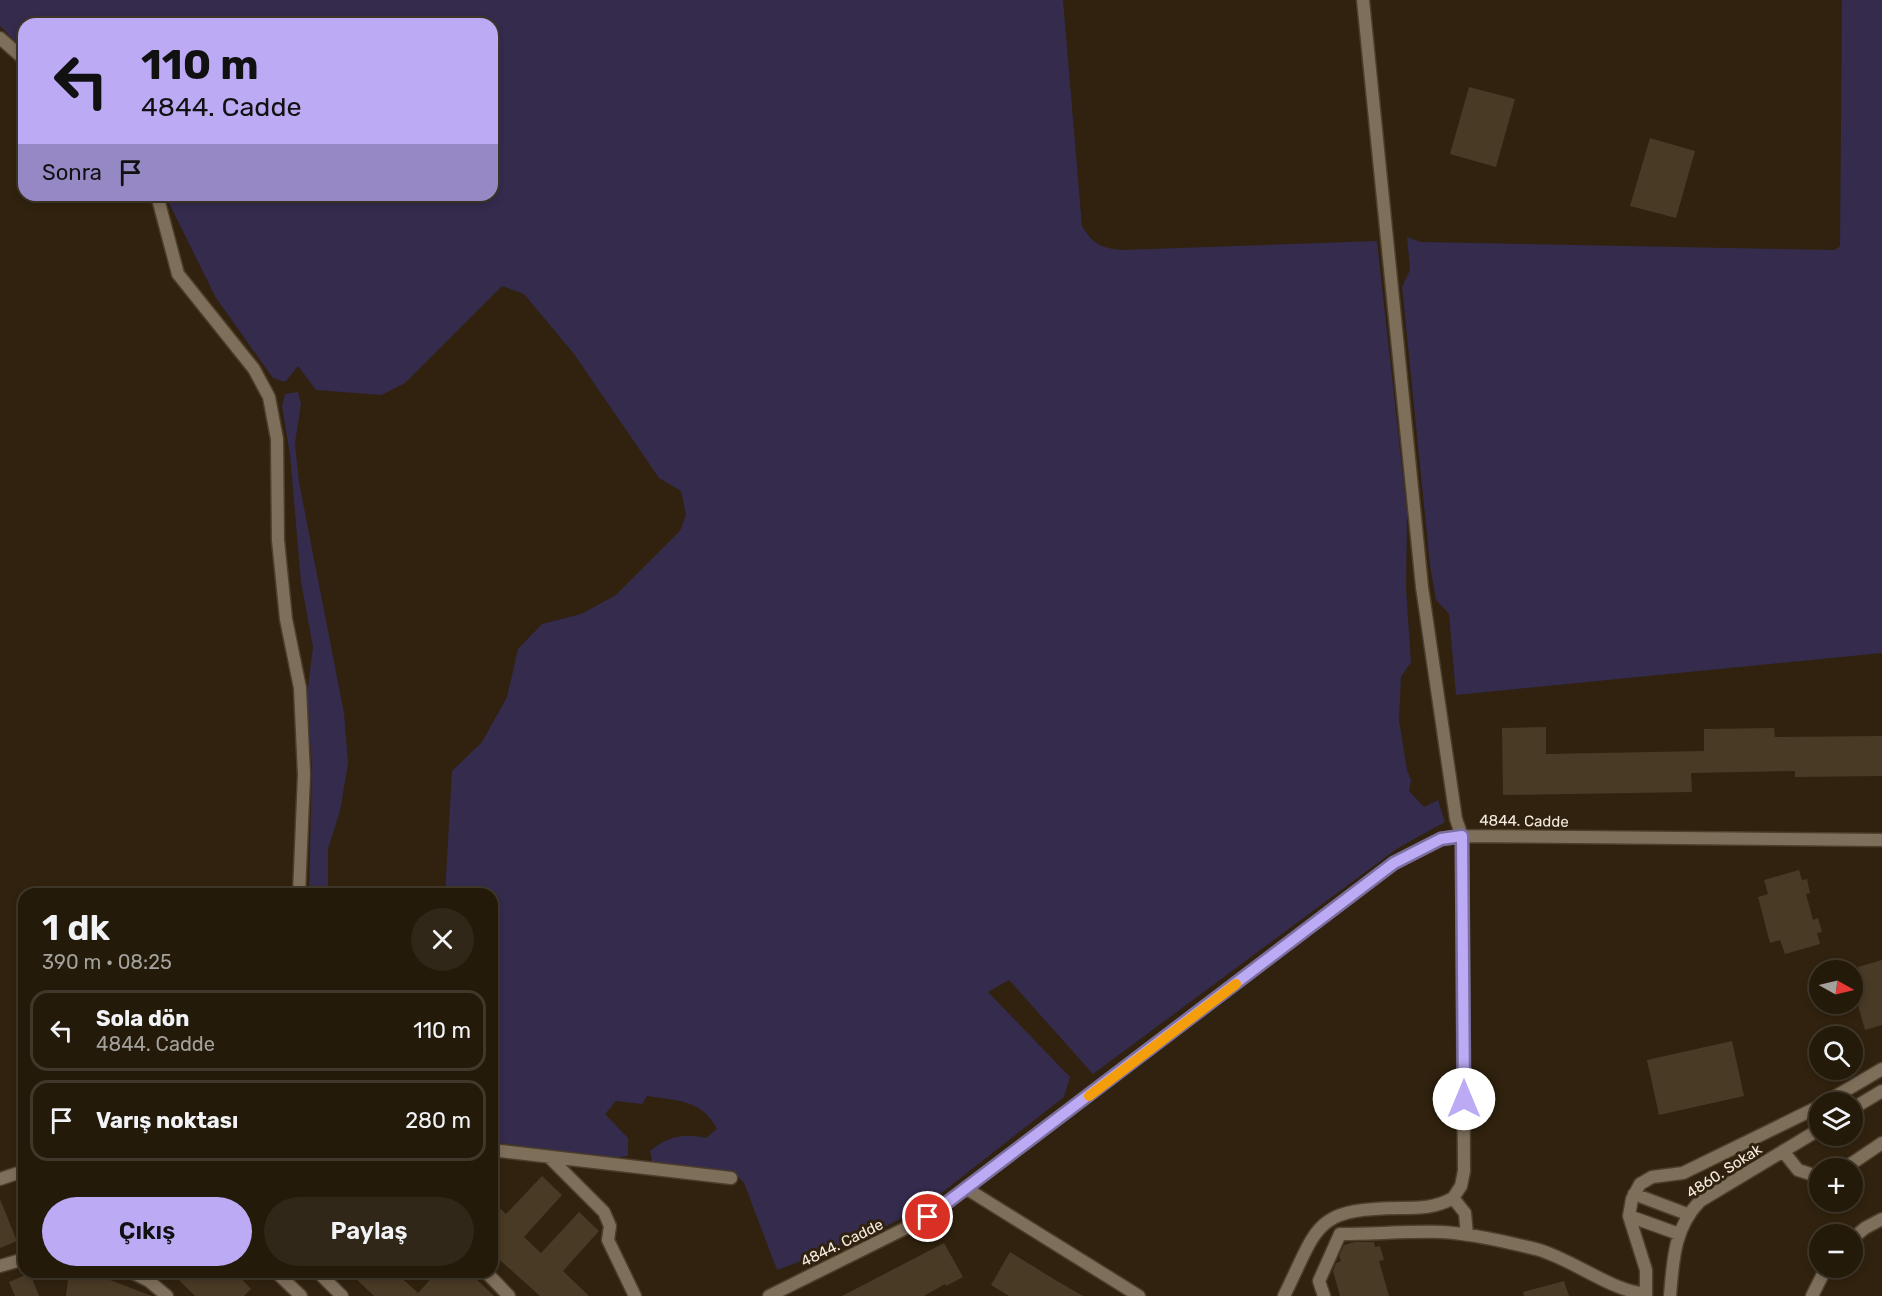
<!DOCTYPE html>
<html lang="tr">
<head>
<meta charset="utf-8">
<style>
	:root { --surface:#241a0a; --page:#302718; --text:#f1f3f6; --muted:#a3a19c; --line:#41382b; --accent:#bcaaf5 }
	body { margin:0; font-family:Rubik,sans-serif; background:var(--page); color:var(--text); height:100vh; display:flex; flex-direction:column; font-size:22px; white-space:nowrap }
	* { box-sizing:border-box; margin:0 }
	p { font-size:20px; color:var(--muted) }
	.icon { flex:none; width:33px; height:33px; fill:none; stroke:currentColor; stroke-width:2; stroke-linecap:round; stroke-linejoin:round }
	.map { position:relative; flex:1; overflow:hidden }
	.panel { position:absolute; left:18px; top:888px; width:480px; height:390px; display:flex; flex-direction:column; background:var(--surface); border-radius:18px; box-shadow:0 3px 9px #0003,0 0 0 2px var(--line) }
	.panel>* { flex:none }
	.banner { position:absolute; left:18px; top:18px; width:480px; height:183px; border-radius:18px; box-shadow:0 3px 9px #0003,0 0 0 2px var(--line); background:#bcaaf5; color:#111; overflow:hidden }
	.needle { width:39px; rotate:98deg }
	.fabs { position:absolute; left:1809px; top:960px; display:grid; gap:12px }
	.fabs a { display:grid; place-items:center; width:54px; height:54px; border-radius:50%; background:var(--surface); box-shadow:0 3px 9px #0003,0 0 0 2px var(--line); font-size:30px }
	.pin { position:absolute; display:grid; place-items:center; width:51px; height:51px; color:#fff; margin:-26px; border:3px solid #fff; border-radius:50%; box-shadow:0 2px 6px #0007 }
	.me { position:absolute; width:66px; margin:-33px; rotate:0deg; stroke-linejoin:round; filter:drop-shadow(0 0 4px #0008) }
	.turn { display:flex; align-items:center; gap:21px; height:126px; padding:0 24px; font-size:27px }
	.turn .icon { width:78px; height:78px; stroke-width:2.5 }
	.turn b { display:block; font-size:42px; line-height:51px }
	.then { display:flex; align-items:center; height:57px; padding:0 24px; background:#0003; gap:12px; font-size:22px }
	.round { display:grid; place-items:center; flex:none; width:63px; height:63px; border-radius:32px; background:var(--page) }
	.headline { display:flex; align-items:center; justify-content:space-between; height:102px; padding:0 24px }
	h1 { font-size:36px; font-weight:600; line-height:45px }
	.action { display:flex; gap:12px; margin-top:auto; padding:12px 24px }
	.action a { flex:1; height:69px; border-radius:36px; background:var(--accent); color:#111; font-size:24px; font-weight:600; line-height:69px; text-align:center }
	.action a+a { background:var(--page); color:var(--text) }
	ul { padding:0; list-style:none }
	li { display:flex; align-items:center; gap:18px; height:81px; margin:0 12px 9px; padding:0 12px; border:3px solid var(--line); border-radius:18px }
	li div { flex:1 }
	li b { display:block; font-size:22px }
	li em { font-style:normal }
	.map>svg:first-child { display:block }
	.green { fill:#342b4d }
	.building { fill:#493a25 }
	.lines { fill:none; stroke-linecap:round; stroke-linejoin:round }
	.minor-casing { stroke:#4c3e2b; stroke-width:15 }
	.minor { stroke:#7e6f5b; stroke-width:12 }
	.route-casing { stroke:#7a6e9f; stroke-width:15 }
	.route { stroke:#bcaaf5; stroke-width:10 }
	.slow { stroke:#f59e0b; stroke-width:10 }
	.labels { text-anchor:middle; stroke-width:6; stroke-linejoin:round; paint-order:stroke }
	.street-label { font-size:15px; fill:#f6ede0; stroke:#30220e }
</style>
</head>
<body>
<div class="map">
<svg width="1882" height="1296" viewBox="0 0 1882 1296">
	<rect width="100%" height="100%" fill="#30220e"/>
	<path class="green" d="M0 0H1063L1082 226C1092 243 1101 248 1121 250L1377 241 1407 513 1406 588 1411 662 1401 677 1399 720 1407 770 1411 780 1409 791 1424 807 1438 800 1445 822 1398 848 1093 1074 1009 980 988 992 1070 1077 1064 1097 926 1205 868 1236 777 1270 744 1183 733 1171 653 1165 650 1151C669 1136 682 1133 706 1138L717 1129C702 1099 677 1101 647 1096L642 1104 616 1101 605 1114 628 1138V1156L612 1158 492 1142V894H445L452 771 482 742 507 697 518 649 542 624 581 614 616 595 680 531 686 515 681 491 659 478 574 354 524 294 502 286 405 383 381 395 316 390 298 366 285 382 273 378 216 298 165 195H492V24H24V50L0 26Z
		M1842 0H1882V653L1456 695 1449 614 1436 600 1430 565 1402 287 1410 270 1407 237 1421 242 1835 250 1840 246Z
		M298 392 301 404 295 443 299 482 344 713 348 763 340 811 328 849V894H309L312 767 307 695 313 647 301 582 290 455 282 406 285 394Z"/>
	<path class="building" d="M1469 87 1515 99 1496 167 1450 154Z
		M1650 138 1695 151 1676 218 1630 206Z
		M1546 727V754L1704 751V729L1774 728 1775 737 1882 736V776L1795 777V771L1691 773 1692 792 1503 795 1502 728Z
		M1799 870 1802 880 1807 879 1810 893 1806 894 1813 920 1818 918 1822 932 1817 933 1820 944 1785 954 1780 940 1770 943 1758 897 1768 894 1764 880Z
		M1882 960V1025L1865 1030 1852 984 1862 981 1858 967Z
		M1732 1041 1744 1096 1659 1115 1647 1060Z
		M542 1176 562 1195 524 1237 541 1253 579 1212 599 1231 563 1271 589 1296H540L492 1253V1201L506 1214Z
		M0 1199 17 1241 0 1248Z
		M1355 1242H1374L1375 1247 1380 1246 1384 1260 1379 1261 1389 1296H1340L1333 1271 1336 1263 1341 1261 1339 1256 1344 1245Z
		M944 1243 963 1277 946 1286 945 1284 924 1296H842Z
		M1010 1252 1057 1281 1083 1296H1009L991 1285Z
		M69 1272 97 1275 152 1296H66Z
		M185 1272H235L251 1289 244 1296H195L178 1279Z
		M349 1272H395L418 1293 437 1272H469L494 1296H374Z
		M30 1273 39 1296H15L9 1282Z
		M1564 1281 1569 1296H1524L1523 1292Z"/>
	<g class="lines">
		<g class="minor-casing">
			<path id="minor" d="M1363 0 1422 587 1456 819 1462 836 1464 1171 1461 1186 1453 1198 1465 1213 1467 1235
				M0 38 24 59
				M157 195 178 274 254 369 269 397 277 439 278 540 286 619 300 688 304 775 299 894
				M1826 1102 1882 1069
				M1852 1109 1882 1091
				M492 1150 731 1178
				M1783 1151 1798 1170 1820 1177
				M549 1157 604 1212 610 1226 608 1240 635 1296
				M1845 1168 1882 1143
				M0 1179 24 1171
				M967 1189 1139 1296
				M1634 1194 1687 1214
				M1629 1216 1679 1234
				M1852 1239 1865 1228 1882 1219
				M0 1266 24 1259
				M131 1272 149 1281 167 1296
				M276 1272 301 1296
				M318 1272 342 1296
				M486 1272 509 1296
				M769 1296 928 1217 1394 863 1441 839 1462 836 1882 840
				M1284 1296C1319 1225 1313 1209 1400 1208 1419 1208 1436 1208 1453 1198
				M1324 1296 1319 1281 1340 1234C1374 1234 1408 1231 1442 1232 1473 1234 1506 1242 1536 1249 1571 1258 1616 1294 1646 1293
				M1646 1296V1270L1629 1216 1632 1199 1640 1184 1652 1177 1683 1173 1820 1106
				M1670 1296C1673 1260 1674 1228 1700 1201L1820 1129
				M1812 1296 1826 1268"/>
		</g>
		<use href="#minor" class="minor"/>
	</g>
	<g class="lines">
		<g class="route-casing">
			<path id="route" d="M928 1217 1394 863 1441 839 1462 836 1464 1099"/>
		</g>
		<use href="#route" class="route"/>
		<path class="slow" d="M1089 1096 1236 984"/>
	</g>
	<g class="labels">
		<g class="street-label">
			<text transform="translate(1524 821) rotate(1)" y="5">4844. Cadde</text>
			<text transform="translate(1724 1171) rotate(-33)" y="5">4860. Sokak</text>
			<text transform="translate(842 1243) rotate(-26)" y="5">4844. Cadde</text>
		</g>
	</g>
</svg>
<div class="fabs">
<a><svg class="needle" viewBox="-14 -14 28 28"><path d="M0-13l5 13h-10z" fill="#e53935"/><path d="M0 13l5-13h-10z" fill="#a3a19c"/></svg></a>
<a><svg class="icon" aria-label="search" viewBox="0 0 24 24"><circle cx="10" cy="10" r="6"/><path d="M15 15l6 6"/></svg></a>
<a><svg class="icon" aria-label="layers" viewBox="0 0 24 24"><path d="M12 4l9 5-9 5-9-5zM3 14l9 5 9-5"/></svg></a>
<a>+</a>
<a>−</a>
</div>
<div class="pin" style="left:928px;top:1217px;background:#d93025"><svg class="icon" aria-label="arrive" viewBox="0 0 24 24"><path d="M6 21V4h12l-3 4 3 4H6"/></svg></div>
<svg class="me" style="left:1464px;top:1099px" viewBox="-20 -20 40 40"><circle r="19" fill="#fff"/><path d="M0-13L10 11 0 6-10 11z" fill="#bcaaf5"/></svg>
<div class="banner">
<div class="turn"><svg class="icon" aria-label="left" viewBox="0 0 24 24"><path d="M17 20v-9H6M10 6l-5 5 5 5"/></svg><div><b>110 m</b>4844. Cadde</div></div>
<div class="then">Sonra<svg class="icon" aria-label="arrive" viewBox="0 0 24 24"><path d="M6 21V4h12l-3 4 3 4H6"/></svg></div>
</div>
<section class="panel">
<div class="headline"><div><h1>1 dk</h1><p>390 m · 08:25</p></div><a class="round"><svg class="icon" aria-label="close" viewBox="0 0 24 24"><path d="M6 6l12 12M18 6L6 18"/></svg></a></div>
<ul>
<li><svg class="icon" aria-label="left" viewBox="0 0 24 24"><path d="M17 20v-9H6M10 6l-5 5 5 5"/></svg><div><b>Sola dön</b><p>4844. Cadde</p></div><em>110 m</em></li>
<li><svg class="icon" aria-label="arrive" viewBox="0 0 24 24"><path d="M6 21V4h12l-3 4 3 4H6"/></svg><div><b>Varış noktası</b></div><em>280 m</em></li>
</ul>
<div class="action"><a>Çıkış</a><a>Paylaş</a></div>
</section>
</div>
</body>
</html>
